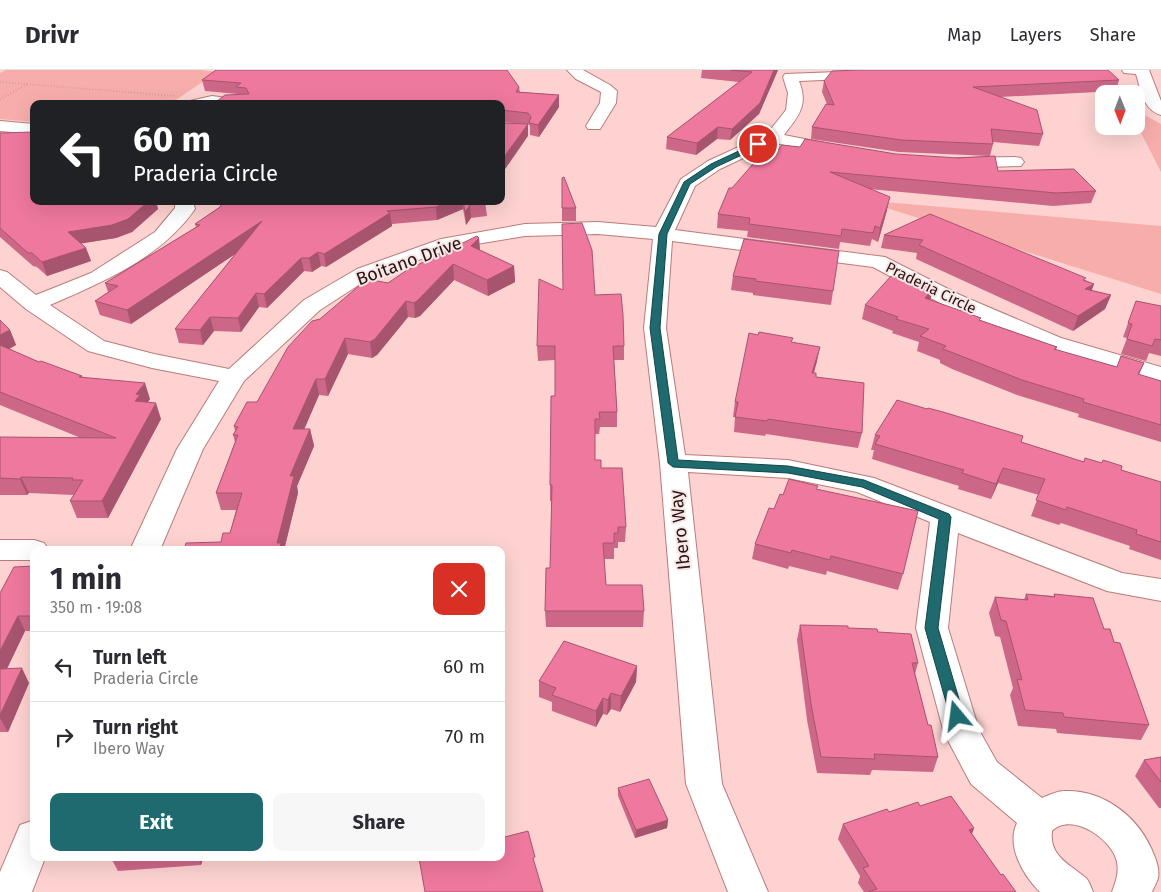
<!DOCTYPE html>
<html lang="en">
<head>
<meta charset="utf-8">
<style>
	:root { --surface:#fff; --page:#f7f7f7; --text:#2b2b33; --muted:#7c7c81; --line:#e1e1e2; --accent:#1e6a6f }
	body { margin:0; font-family:"Fira Sans",sans-serif; background:var(--page); color:var(--text); height:100vh; display:flex; flex-direction:column; font-size:19px; white-space:nowrap }
	* { box-sizing:border-box; margin:0 }
	p { font-size:16px; color:var(--muted) }
	.icon { flex:none; width:28px; height:28px; fill:none; stroke:currentColor; stroke-width:2; stroke-linecap:round; stroke-linejoin:round }
	.map { position:relative; flex:1; overflow:hidden }
	.sheet { position:absolute; left:30px; top:476px; width:475px; height:315px; display:flex; flex-direction:column; background:var(--surface); border-radius:10px; box-shadow:0 5px 20px #0002 }
	.sheet>* { flex:none }
	.guide { position:absolute; left:30px; top:30px; width:475px; height:105px; border-radius:10px; box-shadow:0 5px 20px #0002; background:#202124; color:#fff; overflow:hidden }
	.needle { width:32px; rotate:179deg }
	.fabs { position:absolute; left:1095px; top:15px; display:grid; gap:10px }
	.fabs a { display:grid; place-items:center; width:50px; height:50px; border-radius:10px; background:var(--surface); box-shadow:0 5px 20px #0002; font-size:25px }
	.pin { position:absolute; display:grid; place-items:center; width:42px; height:42px; color:#fff; margin:-21px; border:2px solid #fff; border-radius:50%; box-shadow:0 1px 5px #0007 }
	.me { position:absolute; width:55px; margin:-28px; rotate:344deg; stroke-linejoin:round; filter:drop-shadow(0 0 4px #0008) }
	.turn { display:flex; align-items:center; gap:18px; height:105px; padding:0 20px; font-size:22px }
	.turn .icon { width:65px; height:65px; stroke-width:2.5 }
	.turn b { display:block; font-size:35px; line-height:42px }
	.round { display:grid; place-items:center; flex:none; width:52px; height:52px; border-radius:10px; background:var(--page) }
	.head { display:flex; align-items:center; justify-content:space-between; height:85px; padding:0 20px }
	h1 { font-size:30px; font-weight:700; line-height:38px }
	.action { display:flex; gap:10px; margin-top:auto; padding:10px 20px }
	.action a { flex:1; height:58px; border-radius:10px; background:var(--accent); color:#fff; font-size:20px; font-weight:700; line-height:58px; text-align:center }
	.action a+a { background:var(--page); color:var(--text) }
	ul { padding:0; list-style:none }
	li { display:flex; align-items:center; gap:15px; height:70px; padding:0 20px; border-top:1px solid var(--line) }
	li div { flex:1 }
	li b { display:block; font-size:19px }
	li em { font-style:normal }
	header { display:flex; align-items:center; gap:30px; box-sizing:border-box; height:70px; padding:0 25px; background:var(--surface); border-bottom:1px solid var(--line) }
	header strong { font-size:24px }
	nav { display:flex; gap:28px; margin-inline-start:auto; font-size:18px }
	.map>svg:first-child { display:block }
	.green { fill:#f7aeab }
	.lines { fill:none; stroke-linecap:round; stroke-linejoin:round }
	.minor-casing { stroke:#bb7b79; stroke-width:2 }
	.path { stroke:#b28e8c; stroke-width:2; stroke-dasharray:0.5 2.5; stroke-linecap:butt }
	.minor { fill:#fff; fill-rule:evenodd }
	.wall { fill:#cd6788 }
	.shaded-wall { fill:#a7546f }
	.building { fill:#ee789e; stroke:#a7546f }
	.route { fill:#1e6a6f; stroke:#144548 }
	.labels { text-anchor:middle; stroke-width:4; stroke-linejoin:round; paint-order:stroke }
	.far-street-label { font-size:15px; fill:#2c1313; stroke:#f6e7e6 }
	.street-label { font-size:18px; fill:#2c1313; stroke:#f6e7e6 }
</style>
</head>
<body>
<header>
<strong>Drivr</strong>
<nav><a>Map</a><a>Layers</a><a>Share</a></nav>
</header>
<div class="map">
<svg width="1161" height="822" viewBox="0 0 1161 822">
	<rect width="100%" height="100%" fill="#fdd2d0"/>
	<path class="green" d="M6 0H200L217 2 170 34H34V52L0 49V3Z
		M1136 40 1161 54V102L1136 53Z
		M861 130 1161 156V224Z"/>
	<g class="lines">
		<g class="minor-casing">
			<path id="minor" d="M567 0H583L610 15 617 21 616 33 600 59H588L586 56 600 33 601 22 576 9Z
				M1122 0H1149L1161 31V45C1143 40 1141 20 1136 4L1124 3Z
				M865 1 870 2 872 5 870 8 799 11C809 36 798 46 784 65L845 77 848 81 845 85 839 86 775 73 720 99 695 116 675 160 885 187 960 225 1061 268 1161 297V312L1045 278 944 235 873 197 672 171 666 258 685 385 788 390 874 408 1122 503 1161 509V531L1107 521 958 463 948 558 979 660 997 692 1042 728C1049 725 1057 721 1064 721 1102 719 1136 745 1151 778 1155 787 1160 798 1158 808 1157 812 1154 817 1152 822H1112C1116 811 1119 803 1117 792 1113 770 1072 741 1052 761 1049 786 1069 794 1086 808 1089 811 1091 817 1093 822H1040C1023 805 1006 776 1017 753L971 714 944 663 916 558 930 452 857 422 788 408 688 402 722 714 768 822H728L686 714 660 393 644 258 653 169 598 164 525 166 452 178 371 207 320 240 244 311 203 379 160 480H130L177 379 219 311 152 298 88 281 26 239 0 217V200L7 202 36 225 91 203 155 162 175 138V131H193L195 139C161 188 103 212 50 235L104 271 154 284 229 299 304 230 357 199 441 169 525 154 598 152 656 157 681 109 708 91 767 64 786 40 788 23 783 7 785 4Z
				M212 26 248 31 250 34H188L190 31Z
				M0 51 34 54V64L0 61Z
				M1015 87 1021 88 1024 92 1021 96 959 98 953 97 950 93 953 89 959 88Z
				M0 470H34L44 473 49 480H34V490H0Z
				M34 750V788H45L32 822H0V802L20 755Z"/>
		</g>
		<path class="path" d="M0 12 175 26
			M0 29 28 14"/>
		<use href="#minor" class="minor"/>
	</g>
	<path class="wall" d="M702 0H778L759 44 730 70 717 69 696 85 666 79 667 67 739 12 701 8Z
		M202 10 519 17 520 22 559 25V37L539 67 530 65V56L528 54V66L524 54 501 52V34L238 24 205 21Z
		M1119 10 1116 21 1000 27 1043 64 1039 76 993 72V74L990 86 899 82 811 69 812 57 827 34 822 22 824 11Z
		M0 63 34 131H156L158 139 132 162 116 168 81 173 86 178 91 191 47 206 37 197 33 196 0 167Z
		M771 88 998 101 1096 121 1091 133 1053 136 869 119 887 140 878 172 872 169 870 176 840 172 839 179 747 167 748 161 717 158 718 144 732 118Z
		M562 108 576 138V151H562Z
		M223 131H485L487 146 471 148 466 155 463 139 437 150 392 154V156L326 197 321 196 312 202 304 201 267 238 259 237 241 262 214 261 203 275 179 273 175 259 235 184 131 254 100 245 95 231 108 222 105 213 196 157 195 154 220 137Z
		M930 144 1094 214 1091 220 1111 225 1105 239 1073 261 916 189 917 183 881 178 884 165Z
		M479 168 480 180 514 196 515 212 488 226 454 210 420 246 415 248 408 247 377 285 372 288 348 284 328 326 319 325 304 359H310L314 376 297 416 298 423 284 480H184L221 472 230 463 236 440H221L216 423 235 372 233 365 235 361 234 356 257 332 320 249 388 213Z
		M744 169 833 221 831 235 753 225V223L731 220 733 206Z
		M563 220 595 225 624 276V290H614L617 342V357H600L599 364H595V390L601 398 626 457 625 472H618V478H614V489H604L606 515 644 541 643 557H546L545 541 550 498 552 431H550V415L555 326V290L538 291 537 276Z
		M930 230 980 250 1057 277 1056 280 1117 297 1121 286 1144 293 1139 305 1161 311V372L1078 347 1079 344 1017 325 952 299 940 293V290L917 281 919 272 892 263 893 261 862 249 865 235Z
		M1136 231 1161 236V286L1149 283 1146 291 1121 284 1127 268 1123 267Z
		M0 250 10 260 16 275 9 279 39 292 82 306 83 308 150 329 148 332 161 349 108 448H77L70 431 74 425 29 423 27 425H0V367L81 368 0 335Z
		M792 272 817 291 814 303 816 307 862 363 858 378 766 364 765 366 734 362 735 347H733L735 332Z
		M875 365 1021 372 1084 392 1121 400 1161 412V490L1129 479 1130 476 1061 453 1059 455 1031 446 1039 425 998 413 991 429 958 419 959 416 872 389 874 380H871Z
		M817 419 903 504 898 520 827 501 826 505 789 496 788 499 752 489 755 474 783 425Z
		M34 496V561H25L7 599 29 613 8 662H0V523Z
		M1026 524 1054 526V524L1104 559 1114 572 1149 655 1141 670 1057 663 1056 659 1018 656 1010 625 1013 618 1000 567 995 566 989 543 995 527 1024 530Z
		M800 555 848 558 918 593 915 604 928 655 938 687 933 702 872 700 870 705 817 703 807 650 797 570Z
		M637 596 636 612 620 642 611 639 607 645 603 644 596 657 552 641V632L539 627V611Z
		M1161 687V738H1159L1135 706 1144 690Z
		M618 718 668 750 667 758 635 768 618 726Z
		M920 736 974 758 972 764 1001 805 1016 822H864L858 813 860 806 838 769 843 754 889 742Z
		M111 788H203L201 795 118 801Z"/>
	<path class="shaded-wall" d="M774 0H778L759 44 730 70 732 59Z
		M559 25V37L539 67 538 55Z
		M528 54V66L501 105V91Z
		M718 57 717 69 696 85 697 73Z
		M890 127 887 140 878 172 880 158Z
		M149 131H156L158 139 132 162 116 168 72 175 68 162Z
		M450 131H462L463 139 437 150 436 137Z
		M470 135 471 148 466 155 465 142Z
		M390 143 392 156 326 197 324 184Z
		M262 151 265 164 131 254 127 240Z
		M479 168 480 183 471 176Z
		M86 178 91 191 47 206 42 192Z
		M318 182 321 196 312 202 309 188Z
		M301 188 304 201 267 238 264 224Z
		M453 194 454 210 420 246 415 248 414 233Z
		M514 196 515 212 488 226 487 210Z
		M1094 214 1089 228 1085 219Z
		M933 218 930 232 925 228Z
		M256 223 259 237 241 262 238 248Z
		M1111 225 1105 239 1073 261 1078 246Z
		M406 231 408 247 377 285 372 288 370 272Z
		M210 247 214 261 203 275 200 260Z
		M10 260 16 275 0 284V265Z
		M345 268 348 284 328 326 325 309Z
		M820 277 817 291 809 317 812 303Z
		M316 309 319 325 297 376 293 359Z
		M145 313 150 329 144 337 135 331 136 324Z
		M156 333 161 349 108 448 102 431Z
		M310 359 314 376 297 416 298 423 284 480H279L277 473 290 406Z
		M1003 398 998 413 991 429 996 414Z
		M21 407 29 423 27 425 20 409Z
		M18 546 25 561 0 613V581Z
		M637 596 636 612 620 642 621 626Z
		M22 598 29 613 8 662 0 648V645Z
		M611 623V639L607 645 608 630Z
		M603 628V644L596 657V641Z
		M668 750 667 758 635 768 636 760Z
		M974 758 968 774 969 760Z
		M198 788H203L201 795Z"/>
	<path class="building" d="M216 0H507L519 17 516 22 559 25 538 55 529 53 531 47 528 43 501 40V34H213L225 25 249 24 246 18 236 17 241 13 202 10Z
		M730 0H774L760 33 732 59 718 57 697 73 667 67 752 2Z
		M860 0H1108L1119 10 973 17 1037 40 1043 64 991 59 993 74 901 70 812 57 826 34 834 35 824 11 832 1Z
		M501 53 528 54 501 91Z
		M34 62V131H149L128 149 112 155 68 162 86 178 42 192 32 183H28L0 158V63Z
		M805 69 896 84 958 88 995 86 998 101 1074 99 1096 121 1056 123 830 102 890 127 880 158 875 156 873 163 842 159 841 166 749 154 750 148 718 144 729 118H732L760 86 771 88 782 75 800 77Z
		M564 107 576 138H562V108Z
		M223 131H450L436 137 387 141 390 143 324 184 318 182 309 188H301L264 224 256 223 238 248 210 247 200 260 175 259 262 151 127 240 95 231 118 216 105 213 200 155 195 154 220 137Z
		M463 131H485L486 133 470 135 465 142Z
		M930 144 1086 208 1083 210 1094 214 1085 219 1111 225 1078 246 919 175 923 170 884 165Z
		M582 153 592 180 595 225 621 224 623 245 624 276H613L617 342H599L600 349H595V390H601V398H622L626 457H618V463H614V473H603L606 515H642L644 541H545L546 498H550L552 415H550L551 326H555V276H537L539 209 563 220 562 154Z
		M477 166 479 168 471 176 514 196 487 210 453 194 418 230 414 233 406 231 375 269 370 272 345 268 325 309H316L293 359H310L290 406H294L277 473H281L279 480H184L186 473 221 472 223 463H230L242 423H216L238 365H233L238 357 234 356 247 332H257L288 277 312 251 320 249 367 209 388 213 407 200Z
		M744 169 839 181 833 221 755 211 756 209 733 206Z
		M891 206 933 218 925 228 981 248 979 250 1057 277 1054 279 1117 297 1121 286 1144 293 1138 304 1161 311V355L1083 332 1084 329 1022 310 956 284 943 279 946 276 920 266 929 259 896 249 898 247 865 235Z
		M1136 231 1161 236V270L1155 269 1152 276 1127 269 1132 254 1128 253Z
		M0 250 10 260 0 265Z
		M759 262 793 268 791 272 820 277 812 303H816V307L864 313 862 363 768 349 767 351 735 347 738 332H735L749 263 758 265Z
		M0 275 39 292 41 291 82 306 79 307 145 313 136 324 140 325 135 331 156 333 102 431H70L83 410H72L73 408 21 407 20 409 0 408V367L116 368 0 322Z
		M897 330 927 339 928 338 943 342 1023 366 1021 372 1084 392 1085 388 1102 393 1103 390 1122 396 1121 400 1161 412V472L1136 464 1137 460 1067 437 1066 440 1036 430 1045 409 1003 398 996 414 962 403 964 400 875 374 880 366 875 365Z
		M789 409 818 416 816 419 918 441 903 504 831 486 830 490 792 480 791 483 755 474 769 438 774 439 780 424 783 425Z
		M34 496V546H18L0 581V523L14 497Z
		M1026 524 1055 527 1054 524 1093 528 1104 559H1110L1114 572 1120 573 1149 655 1064 647 1063 643 1025 640 1017 609 1022 610 1006 551 1001 550 995 527 1028 530Z
		M800 555 848 556V558L877 559 878 562 911 564 918 593H912L928 655H931L938 687 874 684 875 689 821 687 811 634Z
		M564 571 637 596 621 626 611 623 608 630 603 628 596 641 552 625 556 618 539 611Z
		M22 598 0 645V599Z
		M1161 687V712L1144 690Z
		M649 709 668 750 636 760 618 718Z
		M951 726 974 758 969 760 1001 805 1003 804 1016 822H868L877 819 863 798 869 796 843 754 887 739 889 742 918 732 920 736Z
		M528 761 535 787 533 788 543 822H425L419 788H501V768Z"/>
	<path class="route" d="M758 72 761 73V76L716 97 690 114 667 164 660 258 678 390 788 396 864 410 949 444 951 447 938 558 964 646 962 650 957 651 952 650 950 646 925 558 939 449 862 417 788 403 673 397 668 393 650 258 659 164 684 112 711 94Z"/>
	<g class="labels">
		<g class="far-street-label">
			<text transform="translate(931 218) rotate(26)" y="5">Praderia Circle</text>
		</g>
		<g class="street-label">
			<text transform="translate(409 191) rotate(-20)" y="6">Boitano Drive</text>
			<text transform="translate(680 460) rotate(-96)" y="6">Ibero Way</text>
		</g>
	</g>
</svg>
<div class="fabs">
<a><svg class="needle" viewBox="-14 -14 28 28"><path d="M0-13l5 13h-10z" fill="#e53935"/><path d="M0 13l5-13h-10z" fill="#7c7c81"/></svg></a>
</div>
<div class="pin" style="left:758px;top:74px;background:#d93025"><svg class="icon" aria-label="arrive" viewBox="0 0 24 24"><path d="M6 21V4h12l-3 4 3 4H6"/></svg></div>
<svg class="me" style="left:957px;top:646px" viewBox="-20 -20 40 40"><path d="M0-17L14 15 0 8-14 15z" fill="#1e6a6f" stroke="#fff" stroke-width="4"/></svg>
<div class="guide">
<div class="turn"><svg class="icon" aria-label="left" viewBox="0 0 24 24"><path d="M17 20v-9H6M10 6l-5 5 5 5"/></svg><div><b>60 m</b>Praderia Circle</div></div>
</div>
<section class="sheet">
<div class="head"><div><h1>1 min</h1><p>350 m · 19:08</p></div><a class="round" style="background:#d93025;color:#fff"><svg class="icon" aria-label="close" viewBox="0 0 24 24"><path d="M6 6l12 12M18 6L6 18"/></svg></a></div>
<ul>
<li><svg class="icon" aria-label="left" viewBox="0 0 24 24"><path d="M17 20v-9H6M10 6l-5 5 5 5"/></svg><div><b>Turn left</b><p>Praderia Circle</p></div><em>60 m</em></li>
<li><svg class="icon" aria-label="right" viewBox="0 0 24 24"><path d="M7 20v-9h11M14 6l5 5-5 5"/></svg><div><b>Turn right</b><p>Ibero Way</p></div><em>70 m</em></li>
</ul>
<div class="action"><a>Exit</a><a>Share</a></div>
</section>
</div>
</body>
</html>
